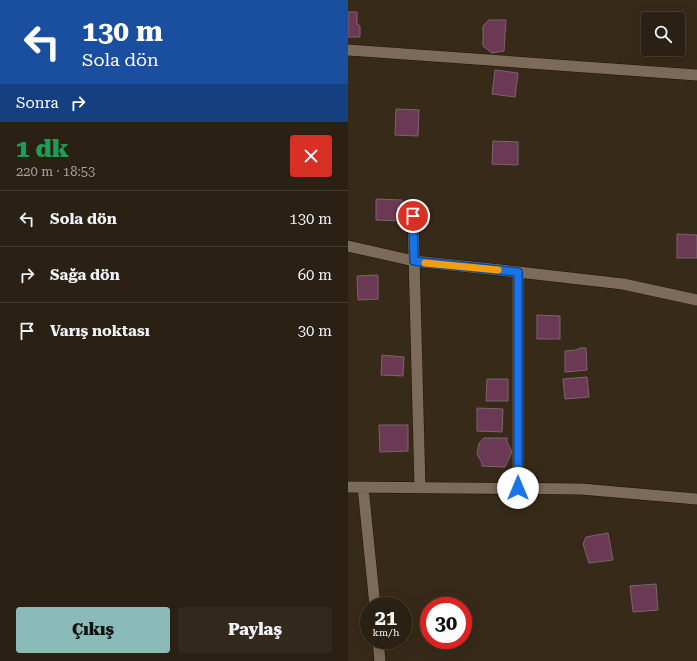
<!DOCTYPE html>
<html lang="tr">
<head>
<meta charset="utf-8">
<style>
	:root { --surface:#2a2013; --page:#32281c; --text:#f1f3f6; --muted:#a5a3a0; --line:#463e33; --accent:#8bbbb9 }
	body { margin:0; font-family:"Roboto Serif",serif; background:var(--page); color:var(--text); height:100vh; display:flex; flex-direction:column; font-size:15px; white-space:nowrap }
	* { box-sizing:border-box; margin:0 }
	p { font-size:13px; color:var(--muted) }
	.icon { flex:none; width:22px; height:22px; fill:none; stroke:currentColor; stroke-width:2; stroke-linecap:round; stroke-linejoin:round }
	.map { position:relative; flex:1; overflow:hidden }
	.details { display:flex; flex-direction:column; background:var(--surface); width:348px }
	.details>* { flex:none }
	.guide { background:#1a4fa0; color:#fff; overflow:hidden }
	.controls { position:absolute; left:293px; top:12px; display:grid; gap:8px }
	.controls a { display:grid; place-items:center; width:44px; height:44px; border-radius:4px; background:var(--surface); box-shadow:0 4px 16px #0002,0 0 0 1px var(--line); font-size:20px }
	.speed { position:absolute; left:12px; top:597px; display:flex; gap:8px; font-size:20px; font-weight:700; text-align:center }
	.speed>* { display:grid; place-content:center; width:52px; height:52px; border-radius:50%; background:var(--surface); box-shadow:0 4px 16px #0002,0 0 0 1px var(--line); line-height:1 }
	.speed small { font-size:10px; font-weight:400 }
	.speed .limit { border:6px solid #d22; background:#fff; color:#111 }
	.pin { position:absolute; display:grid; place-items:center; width:34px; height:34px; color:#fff; margin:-17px; border:2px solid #fff; border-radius:50%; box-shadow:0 1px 4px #0007 }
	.me { position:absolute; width:44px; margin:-22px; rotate:0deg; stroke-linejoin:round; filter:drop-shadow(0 0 3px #0008) }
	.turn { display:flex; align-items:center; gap:14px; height:84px; padding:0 16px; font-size:18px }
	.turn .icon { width:52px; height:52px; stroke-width:2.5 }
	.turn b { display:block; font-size:28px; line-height:34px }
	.then { display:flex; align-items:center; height:38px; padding:0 16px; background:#0003; gap:8px; font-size:15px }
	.round { display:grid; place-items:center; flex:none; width:42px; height:42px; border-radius:4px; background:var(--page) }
	.head { display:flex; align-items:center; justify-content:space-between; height:68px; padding:0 16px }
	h1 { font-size:24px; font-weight:800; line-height:30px; color:#1e9e55 }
	.cta { display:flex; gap:8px; margin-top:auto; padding:8px 16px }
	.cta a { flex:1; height:46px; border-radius:4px; background:var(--accent); color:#111; font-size:16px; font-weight:800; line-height:46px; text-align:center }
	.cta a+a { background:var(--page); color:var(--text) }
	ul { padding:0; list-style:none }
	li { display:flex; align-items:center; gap:12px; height:56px; padding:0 16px; border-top:1px solid var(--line) }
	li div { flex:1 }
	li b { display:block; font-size:15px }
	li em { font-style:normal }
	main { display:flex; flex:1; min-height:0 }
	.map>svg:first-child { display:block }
	.building { fill:#6c3954; stroke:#7b646f }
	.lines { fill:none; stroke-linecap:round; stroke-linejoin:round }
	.street-casing { stroke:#1f1203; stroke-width:12 }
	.street { stroke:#7c6b59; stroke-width:11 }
	.route-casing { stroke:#114b97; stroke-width:10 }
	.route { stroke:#1a73e8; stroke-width:7 }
	.slow { stroke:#f59e0b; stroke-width:7 }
</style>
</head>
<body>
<main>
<section class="details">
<div class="guide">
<div class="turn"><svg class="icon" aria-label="left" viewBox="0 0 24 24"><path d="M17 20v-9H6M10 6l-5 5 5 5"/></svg><div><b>130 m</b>Sola dön</div></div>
<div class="then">Sonra<svg class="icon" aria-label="right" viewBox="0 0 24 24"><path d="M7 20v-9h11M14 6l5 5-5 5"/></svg></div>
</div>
<div class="head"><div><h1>1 dk</h1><p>220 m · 18:53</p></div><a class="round" style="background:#d93025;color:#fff"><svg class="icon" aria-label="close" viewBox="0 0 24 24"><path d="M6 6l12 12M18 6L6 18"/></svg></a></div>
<ul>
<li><svg class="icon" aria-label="left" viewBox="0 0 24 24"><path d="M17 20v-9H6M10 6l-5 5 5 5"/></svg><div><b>Sola dön</b></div><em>130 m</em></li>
<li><svg class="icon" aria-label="right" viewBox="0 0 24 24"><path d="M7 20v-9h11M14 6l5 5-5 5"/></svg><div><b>Sağa dön</b></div><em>60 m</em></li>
<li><svg class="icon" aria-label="arrive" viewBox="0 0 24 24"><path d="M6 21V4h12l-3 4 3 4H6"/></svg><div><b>Varış noktası</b></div><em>30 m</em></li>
</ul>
<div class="cta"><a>Çıkış</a><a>Paylaş</a></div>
</section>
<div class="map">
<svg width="349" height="661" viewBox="0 0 349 661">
	<rect width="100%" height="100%" fill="#382a19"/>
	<path class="building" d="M0 12H9V24L12 26V37H0Z
		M141 20H158L156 51 144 53 135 46V26Z
		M147 70 170 73 167 97 144 94Z
		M48 109 71 110 70 136 47 135Z
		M145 141 170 142V165L144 164Z
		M28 199 54 200 53 221 28 220Z
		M329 234 349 235V258H329Z
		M30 275V299L10 300 9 276Z
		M189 315 212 316V339H189Z
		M232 348H238L239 370 217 372V351L228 350Z
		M34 355 56 357 55 376 33 375Z
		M239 377 241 397 217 399 215 379Z
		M139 379H160V401H138Z
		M129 408 155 409 154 432 129 431Z
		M31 425H60V451L32 452Z
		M136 438H159V442L164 452 157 467 134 466V463L129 454 131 443Z
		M260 533 265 560 241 563 235 544 238 537Z
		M308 584 310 610 285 612 282 586Z"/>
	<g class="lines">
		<g class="street-casing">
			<path id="street" d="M0 50 349 75
				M65 216 72 488
				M0 246 66 261 170 272 275 284 349 300
				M170 272V488
				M0 487 233 489 349 499
				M15 487 27 606
				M30 640 32 661"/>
		</g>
		<use href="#street" class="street"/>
	</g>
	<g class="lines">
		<g class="route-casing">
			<path id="route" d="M65 216 66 261 170 272V488"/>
		</g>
		<use href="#route" class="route"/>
		<path class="slow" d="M77 263 150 270"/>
	</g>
</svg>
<div class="controls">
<a><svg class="icon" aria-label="search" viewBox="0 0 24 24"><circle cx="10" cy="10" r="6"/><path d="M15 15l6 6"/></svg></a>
</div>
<div class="speed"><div>21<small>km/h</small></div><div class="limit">30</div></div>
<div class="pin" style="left:65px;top:216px;background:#d93025"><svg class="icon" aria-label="arrive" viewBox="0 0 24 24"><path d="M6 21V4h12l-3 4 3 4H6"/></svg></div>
<svg class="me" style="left:170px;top:488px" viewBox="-20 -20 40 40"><circle r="19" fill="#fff"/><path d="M0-13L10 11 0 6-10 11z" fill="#1a73e8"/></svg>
</div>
</main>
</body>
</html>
